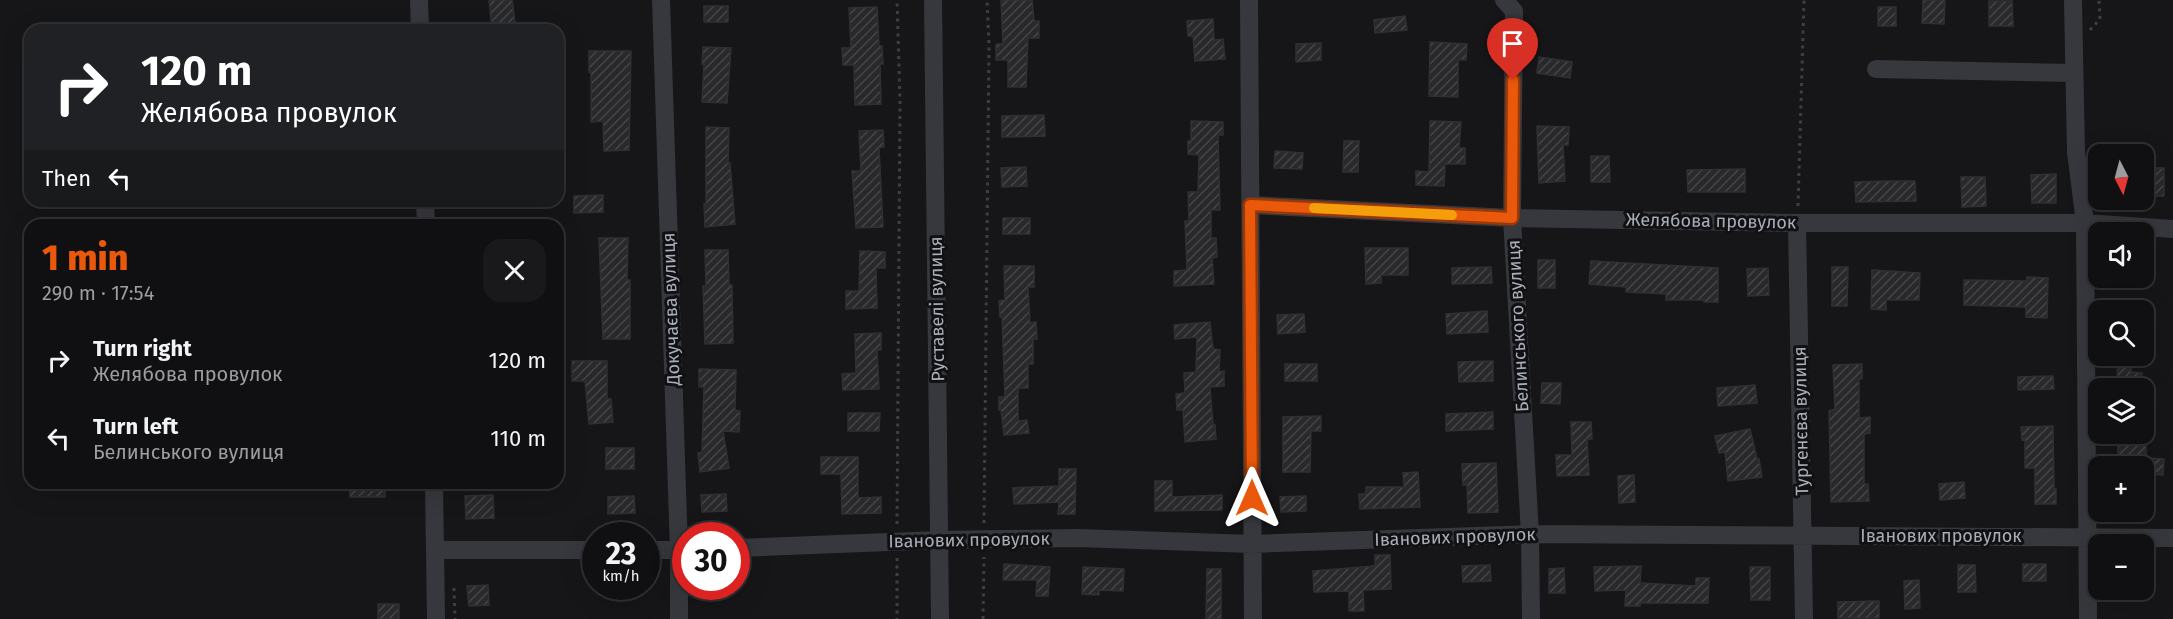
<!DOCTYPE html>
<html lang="en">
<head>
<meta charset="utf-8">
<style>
	:root { --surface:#101012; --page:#19191b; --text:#f1f3f6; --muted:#9c9d9f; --line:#303032; --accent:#ea580c }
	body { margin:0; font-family:"Fira Sans",sans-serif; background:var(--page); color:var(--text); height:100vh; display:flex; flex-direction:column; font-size:22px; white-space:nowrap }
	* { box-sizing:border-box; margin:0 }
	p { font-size:20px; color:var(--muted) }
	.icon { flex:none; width:33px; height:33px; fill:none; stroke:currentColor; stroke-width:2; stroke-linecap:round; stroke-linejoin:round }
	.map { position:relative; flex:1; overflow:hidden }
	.sheet { position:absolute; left:24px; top:219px; width:540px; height:270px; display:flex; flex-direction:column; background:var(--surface); border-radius:18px; box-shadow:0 6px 24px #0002,0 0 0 2px var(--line) }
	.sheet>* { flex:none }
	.banner { position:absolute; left:24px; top:24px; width:540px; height:183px; border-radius:18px; box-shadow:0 6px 24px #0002,0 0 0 2px var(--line); background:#202124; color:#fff; overflow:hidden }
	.needle { width:39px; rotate:174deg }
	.buttons { position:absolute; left:2088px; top:144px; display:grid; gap:12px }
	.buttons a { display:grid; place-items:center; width:66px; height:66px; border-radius:12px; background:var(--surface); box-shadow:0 6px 24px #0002,0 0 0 2px var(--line); font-size:30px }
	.speed { position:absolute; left:582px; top:522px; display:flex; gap:12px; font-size:30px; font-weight:700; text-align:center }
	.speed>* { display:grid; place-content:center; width:78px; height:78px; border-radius:50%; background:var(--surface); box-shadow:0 6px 24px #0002,0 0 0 2px var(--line); line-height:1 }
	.speed small { font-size:15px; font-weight:400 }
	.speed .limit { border:9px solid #d22; background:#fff; color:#111 }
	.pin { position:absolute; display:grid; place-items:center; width:51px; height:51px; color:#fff; margin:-62px -26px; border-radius:50% 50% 50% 0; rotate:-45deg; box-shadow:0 0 6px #0007 }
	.pin .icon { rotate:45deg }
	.me { position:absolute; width:66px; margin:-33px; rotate:0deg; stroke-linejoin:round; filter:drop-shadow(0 0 4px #0008) }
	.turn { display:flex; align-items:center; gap:21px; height:126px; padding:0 18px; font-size:27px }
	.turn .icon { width:78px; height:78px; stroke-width:2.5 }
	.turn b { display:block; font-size:42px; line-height:51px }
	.then { display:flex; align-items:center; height:57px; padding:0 18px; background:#0003; gap:12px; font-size:22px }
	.round { display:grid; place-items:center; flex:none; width:63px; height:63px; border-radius:18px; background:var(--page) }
	.overview { display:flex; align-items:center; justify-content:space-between; height:102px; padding:0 18px }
	h1 { font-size:36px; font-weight:800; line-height:45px; color:var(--accent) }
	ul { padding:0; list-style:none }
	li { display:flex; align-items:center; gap:18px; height:78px; padding:0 18px }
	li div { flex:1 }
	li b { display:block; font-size:22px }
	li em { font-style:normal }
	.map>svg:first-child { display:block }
	.building { fill:url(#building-hatch); stroke:#303034; stroke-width:1.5 }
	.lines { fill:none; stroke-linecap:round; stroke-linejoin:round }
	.path { stroke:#3d3f44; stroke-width:3; stroke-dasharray:3 4.5; stroke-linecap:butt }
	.street { stroke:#37383d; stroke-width:18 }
	.route-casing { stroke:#983908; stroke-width:15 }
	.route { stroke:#ea580c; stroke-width:10 }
	.slow { stroke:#f59e0b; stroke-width:10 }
	.labels { text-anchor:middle; stroke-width:6; stroke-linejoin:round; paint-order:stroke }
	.street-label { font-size:18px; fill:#a8adb8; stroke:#111113 }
</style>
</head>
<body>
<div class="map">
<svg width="2173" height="619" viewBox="0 0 2173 619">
	<defs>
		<pattern id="building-hatch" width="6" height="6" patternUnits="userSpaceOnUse" patternTransform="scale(1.5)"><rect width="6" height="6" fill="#29292c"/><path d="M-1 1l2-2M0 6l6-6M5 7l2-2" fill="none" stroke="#454548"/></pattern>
	</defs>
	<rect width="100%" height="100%" fill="#161618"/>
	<path class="building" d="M489 0H512L516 30H492Z
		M1001 0H1032L1034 21H1039V38H1028L1026 87H1008V60H996V44H1003Z
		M1923 0H1945L1944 24 1922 23Z
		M1989 1H2012L2013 26H1989Z
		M704 6H728V22H704Z
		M877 7 879 46H882L883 64H880L881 104 855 105 854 65H843L842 48H851L849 8Z
		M1878 7H1896V26H1878Z
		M1405 16 1407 30 1375 33 1374 20Z
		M1213 19 1214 40 1223 39 1225 59 1195 61 1193 36H1188L1187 21Z
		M1430 42 1467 44 1466 60H1458V97L1429 96Z
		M1321 43V60L1296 62V44Z
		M703 47 731 48 727 103 702 102 704 64H702Z
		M589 51H631L629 150 604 151 603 121 591 122V72H589Z
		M1539 57 1572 62 1570 78 1537 73Z
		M1044 115 1045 136 1002 137V116Z
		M1191 121 1223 122V135H1218L1220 210H1211V238H1216L1217 257 1212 258 1214 284 1174 286V271L1187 270 1185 221H1189L1188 192H1198L1199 155 1188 154V141H1191Z
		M1430 121 1461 122 1459 148H1465V164H1445L1444 186 1416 185V171L1429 172Z
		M1537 126 1569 127 1568 145H1563L1565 181 1539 183Z
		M706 127 729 128 728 163H730L735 224 705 227 704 204H706Z
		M883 130 884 147 879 148 883 227 856 228 852 171H861L859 131Z
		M1344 141H1359L1358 172H1343Z
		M1275 151 1303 153 1302 169 1274 168Z
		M1591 156H1609L1610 182H1591Z
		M1026 167 1027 186 1002 187 1001 168Z
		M2144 168H2164V196H2144Z
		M1745 169V192H1688L1687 170Z
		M2056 174V203H2032L2031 175Z
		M1961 177H1985L1986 206 1962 207Z
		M1884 181H1915L1916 201 1856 202 1855 182Z
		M603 195V212L574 213V196Z
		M1003 218H1030V234H1003Z
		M599 238H628L627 280H630V339H603Z
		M1365 248H1408V275H1381V283L1366 284Z
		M705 250H728L729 285H732L733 343 705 344 703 286H706Z
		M860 251 885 252V268H876L877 308 846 309V291H859Z
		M1538 260H1555V288H1538Z
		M1591 261 1718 268V302H1704V300H1666V294L1626 292V287L1589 284Z
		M1004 266H1034V287H1028L1030 323 1036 322 1037 339H1033V364H1028V388H1018V421L1027 420 1029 433 1004 435 1001 410H999V397H1005L1002 317H1000L999 301 1005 300Z
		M1491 267 1492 283 1452 284V268Z
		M1832 267H1848L1847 306H1832Z
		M1768 268 1769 295 1748 296 1747 269Z
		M1872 270 1920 273 1919 300H1886V310L1871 309Z
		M2027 277 2048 278 2047 318 2026 317V307L1964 305V280L2027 281Z
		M1487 311 1488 332 1447 334 1446 314Z
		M1304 314 1305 332 1278 334 1277 315Z
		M1210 322 1213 349 1220 350 1219 372 1224 371V386L1210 387 1213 425H1215L1216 439 1185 442 1183 410H1177L1176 394 1185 393 1184 373 1196 372 1197 337 1175 339 1174 325Z
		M881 333V350H877L879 389 843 390 842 374 856 373 855 334Z
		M2118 356H2131V372L2142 373 2141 385H2117Z
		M572 361H607V399H611L613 422 589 424 585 381H572Z
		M1493 361V381L1459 382 1458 362Z
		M1285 364H1317V381H1285Z
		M1862 364V379H1859V418L1870 417V433L1864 434V484H1868L1869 501 1831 502 1829 411 1835 409 1833 365Z
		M699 369 736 370 735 410 740 411 739 432 723 431 729 468 700 472 698 453 702 452 704 387H699Z
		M2053 376 2054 389 2018 390V377Z
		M1542 383H1561L1560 404 1541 403Z
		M1755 385 1757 403 1718 406 1717 388Z
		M1493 412V429L1446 431V414Z
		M848 413H880L879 431H848Z
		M1321 416V431H1311L1310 472H1283V417Z
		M1571 422H1591L1592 439H1587L1589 475 1557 476 1556 455H1572Z
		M2053 426 2054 489H2056V504H2035V468H2025V439L2022 440 2021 427Z
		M1750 429 1757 459H1759L1762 477 1728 481 1725 452 1719 453 1715 436Z
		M2118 434H2146V458L2164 459 2163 475 2144 474V466H2118Z
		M606 448H634V469H606Z
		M821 457H858V498L881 497V513L842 514 841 474H821Z
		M1496 463 1498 512 1468 513 1467 485H1463L1462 464Z
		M1059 469H1076L1075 514H1058L1059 502 1014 504 1013 488 1059 486Z
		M1418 472 1420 507 1360 509 1359 494H1366V487H1404L1403 473Z
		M1634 475 1635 502 1619 503 1618 476Z
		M1155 481H1172V497L1222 495V510L1155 511Z
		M1964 482 1965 498 1940 500 1939 484Z
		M349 483H385V497H350Z
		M726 494 727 511 702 512 701 495Z
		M493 495 494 518 466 519 465 496Z
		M634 496 635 513 608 514V497Z
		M1306 496V511L1281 512 1280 497Z
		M1375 555H1390L1391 589 1363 590 1364 611H1349V591L1314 592 1313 571 1375 566Z
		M1004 564 1050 567 1048 596H1036L1037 580H1003Z
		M2023 564H2046V581H2023Z
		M1490 565 1491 581 1463 582 1462 566Z
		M1958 565H1975L1976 592H1958Z
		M1641 566 1640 583 1696 586V578H1709L1708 603H1640V606H1625L1626 590 1595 591 1594 567Z
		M1083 567 1124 569 1123 591 1099 590V595L1082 594Z
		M1750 567H1770V600H1751Z
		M1564 568 1565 593H1549V569Z
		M1207 569H1221V619H1206Z
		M1919 580 1920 608 1905 609 1904 581Z
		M488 585 489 605 469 606 467 586Z
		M1879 601V618H1838V602Z
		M378 604H399V619H378Z"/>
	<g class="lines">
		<path class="path" d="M2090 30 2100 19 2099 0
			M1798 206 1804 0
			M984 523 989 45 987 0
			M897 524 900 101 897 0
			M897 558V619
			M454 588 455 619
			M983 619 984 557"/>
		<path class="street" d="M419 0 420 30
			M661 0 679 551V619
			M933 0 940 619
			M1249 0 1253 619
			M1504 0 1514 11 1512 218 1530 534 1531 619
			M2073 0 2076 152 2085 223 2088 619
			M1876 69 2074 73
			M425 201 426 225
			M1250 205 1512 218 1797 223H2085L2173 229
			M1797 223 1804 619
			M434 483 436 619
			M736 548 939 540 1078 538 1252 544 1530 534 2173 538
			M436 550H596
			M646 550H686"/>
	</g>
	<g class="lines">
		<g class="route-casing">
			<path id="route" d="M1252 498 1250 205 1512 218 1513 80"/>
		</g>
		<use href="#route" class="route"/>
		<path class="slow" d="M1314 208 1452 215"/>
	</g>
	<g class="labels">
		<g class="street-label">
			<text transform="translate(1711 221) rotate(1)" y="6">Желябова провулок</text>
			<text transform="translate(671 309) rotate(-92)" y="6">Докучаєва вулиця</text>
			<text transform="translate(937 309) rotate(-91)" y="6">Руставелі вулиця</text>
			<text transform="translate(1518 326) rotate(-93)" y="6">Белинського вулиця</text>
			<text transform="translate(1801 421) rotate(-91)" y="6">Тургенєва вулиця</text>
			<text x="1941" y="542">Іванових провулок</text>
			<text transform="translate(1455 537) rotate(-2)" y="6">Іванових провулок</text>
			<text transform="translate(969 540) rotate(-1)" y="6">Іванових провулок</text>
		</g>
	</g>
</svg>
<div class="buttons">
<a><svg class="needle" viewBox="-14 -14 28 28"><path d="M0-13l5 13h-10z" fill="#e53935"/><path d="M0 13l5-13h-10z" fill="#9c9d9f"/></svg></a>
<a><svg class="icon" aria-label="sound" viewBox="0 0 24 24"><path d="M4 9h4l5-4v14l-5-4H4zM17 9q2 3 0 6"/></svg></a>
<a><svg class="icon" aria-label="search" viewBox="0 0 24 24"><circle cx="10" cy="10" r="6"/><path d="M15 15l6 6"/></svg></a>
<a><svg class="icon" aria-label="layers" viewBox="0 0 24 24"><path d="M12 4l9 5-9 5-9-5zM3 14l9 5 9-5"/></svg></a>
<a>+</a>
<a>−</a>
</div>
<div class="speed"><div>23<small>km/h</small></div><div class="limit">30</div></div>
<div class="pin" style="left:1513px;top:80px;background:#d93025"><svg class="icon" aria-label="arrive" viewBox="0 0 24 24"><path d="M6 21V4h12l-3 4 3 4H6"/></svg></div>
<svg class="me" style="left:1252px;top:498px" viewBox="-20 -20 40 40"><path d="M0-17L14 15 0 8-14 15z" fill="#ea580c" stroke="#fff" stroke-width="4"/></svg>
<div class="banner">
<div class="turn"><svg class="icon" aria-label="right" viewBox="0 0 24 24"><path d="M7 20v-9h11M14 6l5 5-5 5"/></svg><div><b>120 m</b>Желябова провулок</div></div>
<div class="then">Then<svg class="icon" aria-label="left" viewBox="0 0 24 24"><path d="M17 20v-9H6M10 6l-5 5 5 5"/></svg></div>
</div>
<section class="sheet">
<div class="overview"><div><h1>1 min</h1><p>290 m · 17:54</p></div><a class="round"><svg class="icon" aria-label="close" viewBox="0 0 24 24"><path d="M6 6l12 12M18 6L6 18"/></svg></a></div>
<ul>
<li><svg class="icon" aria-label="right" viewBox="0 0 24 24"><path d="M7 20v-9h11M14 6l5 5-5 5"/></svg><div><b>Turn right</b><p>Желябова провулок</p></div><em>120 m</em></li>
<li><svg class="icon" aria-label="left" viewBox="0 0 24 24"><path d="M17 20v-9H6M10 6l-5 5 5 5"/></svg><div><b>Turn left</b><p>Белинського вулиця</p></div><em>110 m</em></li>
</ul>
</section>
</div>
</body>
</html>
